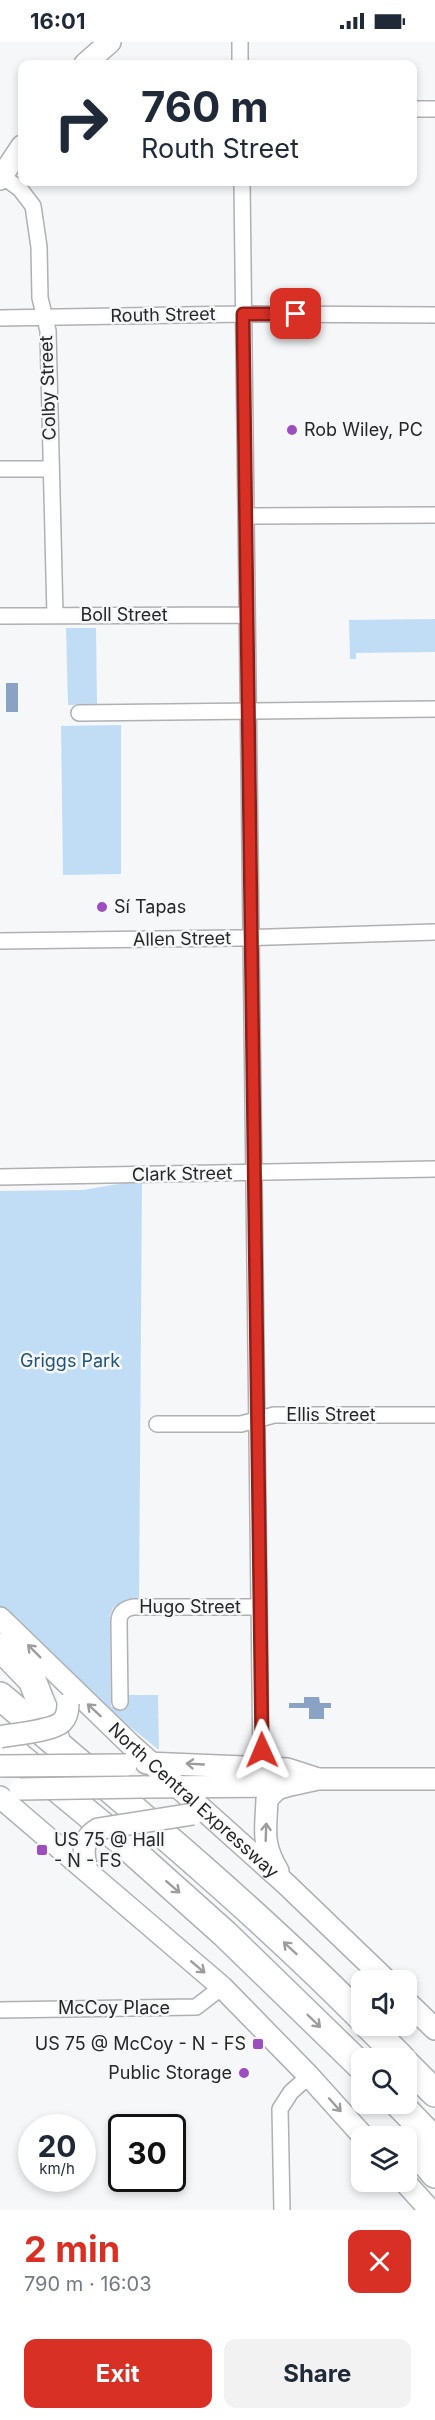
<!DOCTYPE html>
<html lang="en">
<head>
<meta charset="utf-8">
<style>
	:root { --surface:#fff; --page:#f2f2f3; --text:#1f2937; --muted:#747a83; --accent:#d93025 }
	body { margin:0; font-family:Inter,sans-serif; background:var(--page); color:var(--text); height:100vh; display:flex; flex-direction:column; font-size:22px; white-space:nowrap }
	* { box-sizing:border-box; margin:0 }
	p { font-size:20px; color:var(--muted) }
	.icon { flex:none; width:33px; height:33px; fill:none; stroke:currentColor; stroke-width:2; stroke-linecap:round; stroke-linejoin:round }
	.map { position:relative; height:2168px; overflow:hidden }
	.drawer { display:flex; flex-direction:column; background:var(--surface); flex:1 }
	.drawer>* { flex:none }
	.top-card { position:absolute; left:18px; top:18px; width:399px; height:126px; border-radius:12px; box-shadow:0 3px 9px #0003; background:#fff; color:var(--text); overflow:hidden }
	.fabs { position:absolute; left:351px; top:1928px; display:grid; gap:12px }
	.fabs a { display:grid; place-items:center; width:66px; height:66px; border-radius:12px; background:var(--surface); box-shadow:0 3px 9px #0003; font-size:30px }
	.speed { position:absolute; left:18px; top:2072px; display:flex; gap:12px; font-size:30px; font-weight:700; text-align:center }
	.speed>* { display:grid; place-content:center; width:78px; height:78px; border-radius:50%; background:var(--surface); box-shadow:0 3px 9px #0003; line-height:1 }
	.speed small { font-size:15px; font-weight:400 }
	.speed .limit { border:3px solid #111; border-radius:9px; background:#fff; color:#111 }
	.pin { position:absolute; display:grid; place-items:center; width:51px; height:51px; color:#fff; margin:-26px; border-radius:12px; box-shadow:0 3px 9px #0006 }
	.me { position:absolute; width:66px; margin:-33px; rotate:359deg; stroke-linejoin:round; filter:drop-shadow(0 0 4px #0008) }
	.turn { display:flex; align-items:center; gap:21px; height:126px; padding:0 24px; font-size:27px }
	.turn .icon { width:78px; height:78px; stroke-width:2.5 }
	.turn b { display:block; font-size:42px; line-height:51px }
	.round { display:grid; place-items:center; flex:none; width:63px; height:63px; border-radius:12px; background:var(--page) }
	.headline { display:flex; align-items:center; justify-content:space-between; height:102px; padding:0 24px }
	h1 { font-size:36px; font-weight:700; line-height:45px; color:var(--accent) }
	.button { display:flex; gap:12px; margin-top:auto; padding:12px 24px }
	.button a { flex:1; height:69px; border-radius:12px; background:var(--accent); color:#fff; font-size:24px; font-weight:700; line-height:69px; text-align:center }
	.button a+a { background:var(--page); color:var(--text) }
	.status { display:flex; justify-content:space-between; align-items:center; height:42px; padding:0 30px; background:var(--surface); direction:ltr }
	.status svg { height:16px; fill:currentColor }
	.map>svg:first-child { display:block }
	.green { fill:#c1ddf6 }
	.water { fill:#8aa2c4 }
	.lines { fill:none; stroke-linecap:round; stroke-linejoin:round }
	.street-casing { stroke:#aeb0b2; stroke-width:18 }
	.secondary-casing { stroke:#aeb0b2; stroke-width:24 }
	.highway-casing { stroke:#aeb0b2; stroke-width:30 }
	.street { stroke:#fff; stroke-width:15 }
	.secondary { stroke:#fff; stroke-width:21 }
	.highway { stroke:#fff; stroke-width:27 }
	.secondary-bridge-casing { stroke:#aeb0b2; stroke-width:24; stroke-linecap:butt }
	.secondary-bridge { stroke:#fff; stroke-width:21 }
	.oneway { stroke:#9d9d9d }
	.route-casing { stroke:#8d1f18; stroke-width:15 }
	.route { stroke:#d93025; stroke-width:10 }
	.poi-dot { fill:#9c4ebf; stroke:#f5f7f9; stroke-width:2 }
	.labels { text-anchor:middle; stroke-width:5; stroke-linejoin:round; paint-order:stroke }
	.street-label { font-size:18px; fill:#252626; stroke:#f5f7f9 }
	.poi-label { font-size:18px; fill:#252626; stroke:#f5f7f9; text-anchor:start }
	.park-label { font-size:18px; fill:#1f527b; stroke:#f5f7f9 }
</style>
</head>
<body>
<div class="status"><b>16:01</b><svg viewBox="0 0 49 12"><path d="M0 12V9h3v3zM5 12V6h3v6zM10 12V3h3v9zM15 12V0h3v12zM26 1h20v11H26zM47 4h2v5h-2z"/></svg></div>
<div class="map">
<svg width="435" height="2168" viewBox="0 0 435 2168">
	<rect width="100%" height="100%" fill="#f5f7f9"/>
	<path class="green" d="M435 577V610L356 611V617H350L349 578Z
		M66 586H96L97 662 68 663Z
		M121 683V832L63 833 61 684Z
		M142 1138 139 1562 123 1559 113 1566 110 1574 111 1665H126L127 1653H158L159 1708 110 1669 0 1568V1149L83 1148Z"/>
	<path class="water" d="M6 641H18V670H6Z
		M304 1655H319L320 1661H331V1666H324V1677H309V1666H289V1661H304Z"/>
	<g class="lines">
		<g class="street-casing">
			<path id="street" d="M240 0V22
				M412 67H435
				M2 134 20 147 33 164 39 205 40 256 48 289 55 574
				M242 140 261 1725
				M0 276 243 272 435 273
				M0 427H51
				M246 474 435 473
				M0 574 247 573
				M79 671 435 667
				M0 899 236 896 435 890
				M0 1135 435 1127
				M157 1382H241L274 1373H435
				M120 1660 119 1580C119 1571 124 1567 133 1565H259
				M0 1968 196 1965 222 1945
				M282 2168 280 2067 291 2050 309 2034"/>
		</g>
		<g class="secondary-casing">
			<g id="secondary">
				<path d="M85 22 110 0"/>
				<path d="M0 137 22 104"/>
				<path id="s1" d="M0 1576 131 1703 286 1842 386 1938"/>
				<path d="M146 1721 271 1726 287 1727 315 1736"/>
				<path d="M143 1745 286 1744 318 1737H435"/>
				<path d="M0 1755 222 1945 309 2034 363 2094"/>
				<path d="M278 1829C261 1801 266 1788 267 1757L277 1747 286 1744"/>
				<path d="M406 1959 435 1987"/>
				<path d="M404 2139 430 2168"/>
			</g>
		</g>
		<g class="highway-casing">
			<path id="highway" d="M0 1605 32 1638 56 1698
				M0 1654C123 1758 248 1861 362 1976
				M0 1699 121 1799 225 1892 362 2025
				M368 1983 401 2016
				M406 2022 435 2051
				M398 2061 435 2099
				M406 2097 435 2132"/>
		</g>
		<use href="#street" class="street"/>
		<use href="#secondary" class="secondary"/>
		<use href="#highway" class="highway"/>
		<g class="secondary-bridge-casing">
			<path id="secondary-bridge" d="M0 1695C15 1692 52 1689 62 1680 67 1675 68 1668 68 1662
				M0 1724 126 1723
				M20 1747 143 1745
				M86 1823C82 1808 84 1795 98 1787L193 1772"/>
		</g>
		<use href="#secondary-bridge" class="secondary-bridge"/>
	</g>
	<defs><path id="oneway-shaft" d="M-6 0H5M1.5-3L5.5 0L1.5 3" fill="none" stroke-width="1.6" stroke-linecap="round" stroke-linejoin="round" transform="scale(1.5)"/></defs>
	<g class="oneway">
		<use href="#oneway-shaft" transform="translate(34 1609) rotate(-135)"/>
		<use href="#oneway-shaft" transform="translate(94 1668) rotate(-137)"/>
		<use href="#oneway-shaft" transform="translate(195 1722) rotate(-177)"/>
		<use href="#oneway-shaft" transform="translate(266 1790) rotate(-88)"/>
		<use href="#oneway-shaft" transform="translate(173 1845) rotate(41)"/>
		<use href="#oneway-shaft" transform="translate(290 1906) rotate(-137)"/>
		<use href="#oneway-shaft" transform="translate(198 1925) rotate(40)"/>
		<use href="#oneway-shaft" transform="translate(314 1979) rotate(44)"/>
		<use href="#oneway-shaft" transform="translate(335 2063) rotate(48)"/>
	</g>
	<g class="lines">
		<g class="route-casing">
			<path id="route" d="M262 1708 243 272H296"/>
		</g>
		<use href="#route" class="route"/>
	</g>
	<g class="poi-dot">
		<circle cx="292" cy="388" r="6"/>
		<circle cx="102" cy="865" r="6"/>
		<rect x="36" y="1802" width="12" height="12" rx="3"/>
		<rect x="252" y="1996" width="12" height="12" rx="3"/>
		<circle cx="244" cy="2031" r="6"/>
	</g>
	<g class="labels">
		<g class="street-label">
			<text transform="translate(163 273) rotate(-1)" y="6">Routh Street</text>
			<text transform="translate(48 346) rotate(-92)" y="6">Colby Street</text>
			<text x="124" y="579">Boll Street</text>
			<text transform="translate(182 897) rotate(-1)" y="6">Allen Street</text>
			<text transform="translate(182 1132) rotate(-1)" y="6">Clark Street</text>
			<text x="331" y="1379">Ellis Street</text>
			<text x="190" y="1571">Hugo Street</text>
			<text dy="6" stroke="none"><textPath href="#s1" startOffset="266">North Central Expressway</textPath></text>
			<text x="114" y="1972">McCoy Place</text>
		</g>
		<g class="poi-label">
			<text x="304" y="394">Rob Wiley, PC</text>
			<text x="114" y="871">Sí Tapas</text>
			<text x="54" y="1804">US 75 @ Hall<tspan x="54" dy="21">- N - FS</tspan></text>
			<text x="246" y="2008" text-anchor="end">US 75 @ McCoy - N - FS</text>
			<text x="232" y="2037" text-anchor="end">Public Storage</text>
		</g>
		<g class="park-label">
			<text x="70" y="1325">Griggs Park</text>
		</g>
	</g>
</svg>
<div class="fabs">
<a><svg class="icon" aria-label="sound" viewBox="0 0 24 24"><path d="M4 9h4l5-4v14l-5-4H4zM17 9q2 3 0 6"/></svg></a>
<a><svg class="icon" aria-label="search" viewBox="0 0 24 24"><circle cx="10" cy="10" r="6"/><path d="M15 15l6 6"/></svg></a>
<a><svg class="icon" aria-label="layers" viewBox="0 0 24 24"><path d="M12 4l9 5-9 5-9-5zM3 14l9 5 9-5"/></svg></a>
</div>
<div class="speed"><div>20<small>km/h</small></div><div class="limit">30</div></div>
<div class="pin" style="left:296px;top:272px;background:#d93025"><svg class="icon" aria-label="arrive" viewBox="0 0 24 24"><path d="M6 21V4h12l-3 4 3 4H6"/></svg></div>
<svg class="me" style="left:262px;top:1708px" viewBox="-20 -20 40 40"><path d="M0-17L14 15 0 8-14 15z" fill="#d93025" stroke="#fff" stroke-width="4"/></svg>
<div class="top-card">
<div class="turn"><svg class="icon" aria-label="right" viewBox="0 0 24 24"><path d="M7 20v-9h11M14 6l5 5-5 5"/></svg><div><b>760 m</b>Routh Street</div></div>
</div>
</div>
<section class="drawer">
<div class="headline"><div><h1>2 min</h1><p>790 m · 16:03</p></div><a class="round" style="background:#d93025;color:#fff"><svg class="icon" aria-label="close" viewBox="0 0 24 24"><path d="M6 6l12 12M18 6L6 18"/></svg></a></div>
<div class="button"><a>Exit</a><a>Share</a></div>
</section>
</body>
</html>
